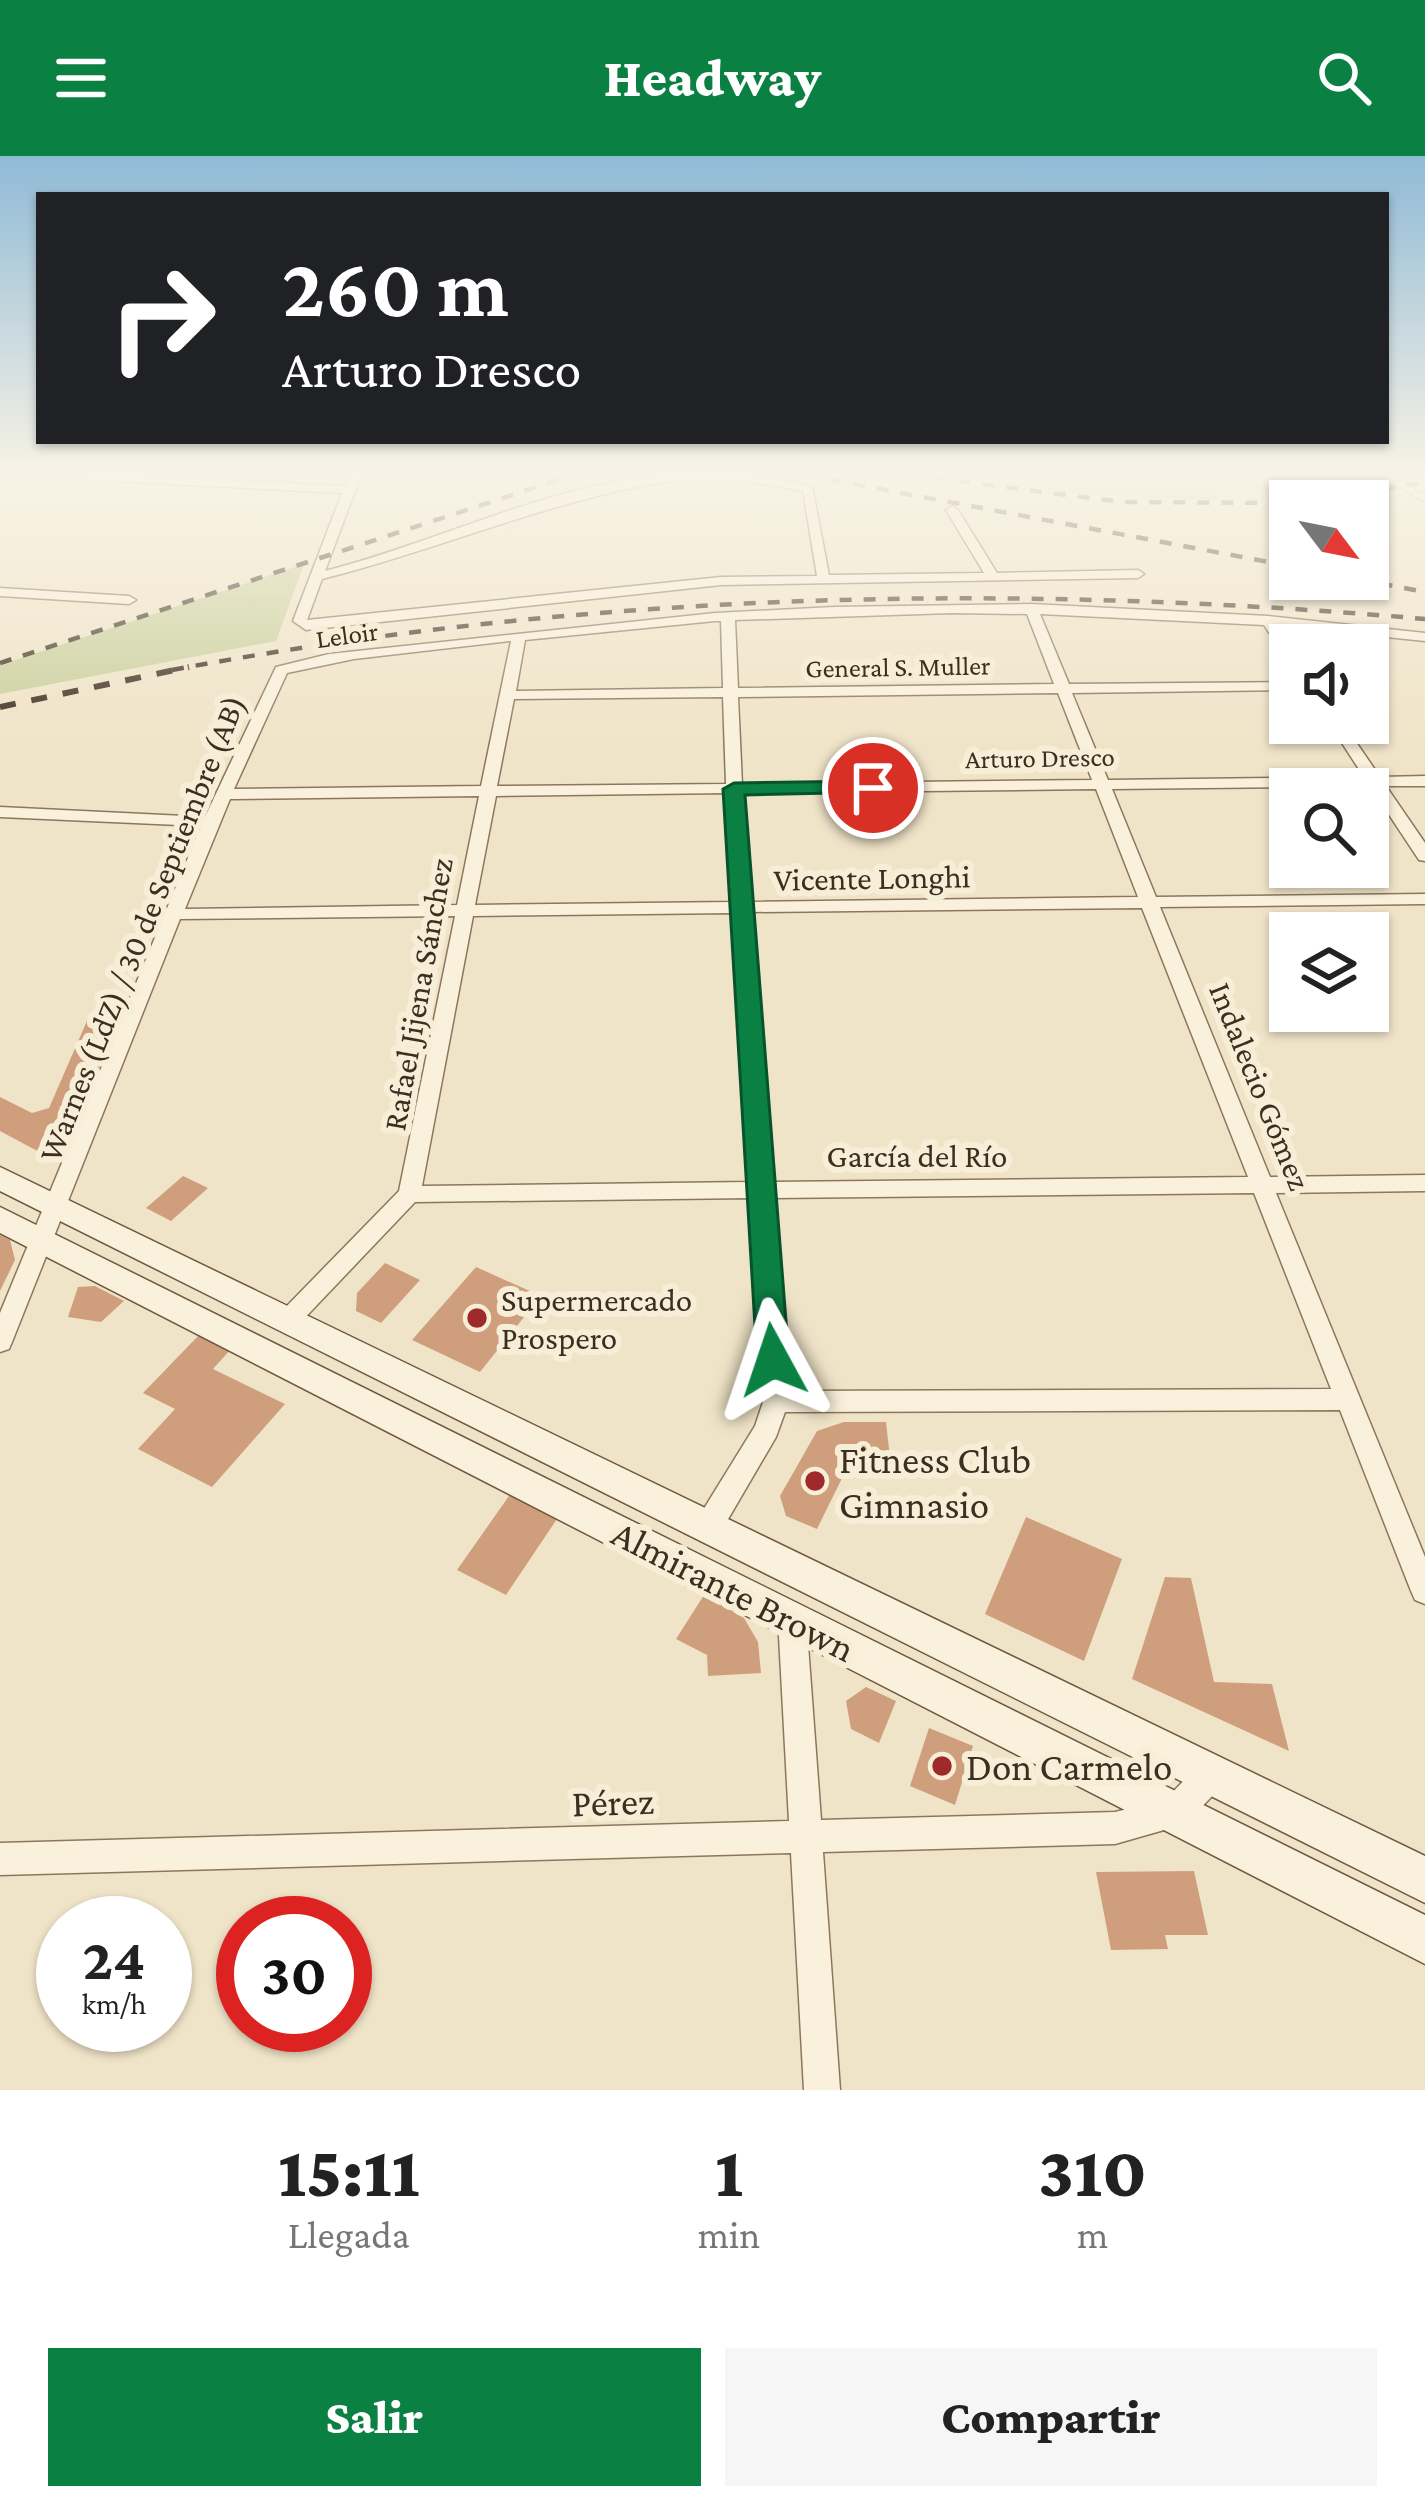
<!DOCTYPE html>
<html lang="es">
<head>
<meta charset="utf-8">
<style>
	:root { --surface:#fff; --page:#f6f6f6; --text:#222; --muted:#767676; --accent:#0b8043 }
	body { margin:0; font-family:"Crimson Pro",serif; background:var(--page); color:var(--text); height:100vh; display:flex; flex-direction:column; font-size:45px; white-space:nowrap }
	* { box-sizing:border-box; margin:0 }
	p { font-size:39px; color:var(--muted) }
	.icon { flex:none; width:66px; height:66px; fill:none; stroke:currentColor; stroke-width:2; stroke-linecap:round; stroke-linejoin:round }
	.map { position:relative; height:1934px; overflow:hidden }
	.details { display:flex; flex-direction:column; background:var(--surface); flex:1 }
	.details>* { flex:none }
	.guide { position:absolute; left:36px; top:36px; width:1353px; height:252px; border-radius:0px; box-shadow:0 3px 9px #0004; background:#202124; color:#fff; overflow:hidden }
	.needle { width:78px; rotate:122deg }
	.buttons { position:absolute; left:1269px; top:324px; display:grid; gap:24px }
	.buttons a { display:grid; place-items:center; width:120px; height:120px; border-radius:0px; background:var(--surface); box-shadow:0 3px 9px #0004; font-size:60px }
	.speed { position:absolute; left:36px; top:1740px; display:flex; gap:24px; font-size:60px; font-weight:700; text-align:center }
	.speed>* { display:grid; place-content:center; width:156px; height:156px; border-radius:50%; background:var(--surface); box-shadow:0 3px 9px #0004; line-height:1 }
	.speed small { font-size:30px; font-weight:400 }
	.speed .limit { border:18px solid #d22; background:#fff; color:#111 }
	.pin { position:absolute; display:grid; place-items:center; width:102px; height:102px; color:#fff; margin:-51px; border:6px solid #fff; border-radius:50%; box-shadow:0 3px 12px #0007 }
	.me { position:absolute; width:132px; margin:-66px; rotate:355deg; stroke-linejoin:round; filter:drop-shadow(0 0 9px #0008) }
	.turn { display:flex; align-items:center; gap:42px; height:252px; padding:0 48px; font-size:54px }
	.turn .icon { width:156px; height:156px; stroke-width:2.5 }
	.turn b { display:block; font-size:84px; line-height:102px }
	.eta { display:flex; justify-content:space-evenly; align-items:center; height:204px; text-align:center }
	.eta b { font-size:72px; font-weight:800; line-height:84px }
	.button { display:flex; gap:24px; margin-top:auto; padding:24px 48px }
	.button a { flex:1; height:138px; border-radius:0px; background:var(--accent); color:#fff; font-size:48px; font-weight:800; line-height:138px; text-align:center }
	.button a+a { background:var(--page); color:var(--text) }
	header { display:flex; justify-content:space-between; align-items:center; height:156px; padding:0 48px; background:var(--accent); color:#fff; font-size:54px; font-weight:800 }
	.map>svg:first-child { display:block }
	.green { fill:#c9cf9b }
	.building { fill:#cf9f7d }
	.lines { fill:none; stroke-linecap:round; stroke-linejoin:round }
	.lane-casing { stroke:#8d765c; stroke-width:8 }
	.street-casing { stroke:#8d765c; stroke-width:3 }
	.secondary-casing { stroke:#6f573f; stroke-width:3 }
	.lane { stroke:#faf1dc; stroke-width:6 }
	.street { fill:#faf1dc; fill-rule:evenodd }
	.secondary { fill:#faf1dc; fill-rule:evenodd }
	.rail-far1 { stroke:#3d2e20; stroke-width:4.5; stroke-dasharray:12 12; stroke-linecap:butt }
	.rail { stroke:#3d2e20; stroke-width:6; stroke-dasharray:16 16; stroke-linecap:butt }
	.route { fill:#0b8043; stroke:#07532c; stroke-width:3 }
	.poi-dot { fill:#9e2a2b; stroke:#f7eed8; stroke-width:4.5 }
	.labels { text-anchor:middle; stroke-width:12; stroke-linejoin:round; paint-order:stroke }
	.far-street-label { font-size:27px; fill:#3d2e20; stroke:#f7eed8 }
	.street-label { font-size:33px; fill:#3d2e20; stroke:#f7eed8 }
	.poi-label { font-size:33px; fill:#3d2e20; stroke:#f7eed8; text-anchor:start }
	.near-poi-label { font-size:39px; fill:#3d2e20; stroke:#f7eed8; text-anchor:start }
	.near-street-label { font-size:39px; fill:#3d2e20; stroke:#f7eed8 }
</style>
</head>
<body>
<header><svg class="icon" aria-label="menu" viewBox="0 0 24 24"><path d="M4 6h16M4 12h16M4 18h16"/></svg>Headway<svg class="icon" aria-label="search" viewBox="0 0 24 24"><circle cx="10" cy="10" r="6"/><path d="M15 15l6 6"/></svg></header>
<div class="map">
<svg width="1425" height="1934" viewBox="0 0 1425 1934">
	<rect width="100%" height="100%" fill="#f0e4c8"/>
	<path class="green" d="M945 319 1218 321 1217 344 1085 338Z
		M304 408 276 485 0 538V509Z"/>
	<path class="building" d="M121 856 65 999 56 1005 0 975V941L32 957 49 952 90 858Z
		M183 1020 208 1032 171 1065 146 1052Z
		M0 1079 10 1084 15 1104 0 1135Z
		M385 1107 420 1124 381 1167 356 1155 357 1137Z
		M476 1111 541 1140 480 1216 412 1184Z
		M95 1130 124 1145 101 1166 68 1161 78 1131Z
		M200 1178 232 1192 213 1213 285 1248 212 1331 138 1293 175 1253 143 1237Z
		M844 1266H886L891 1311 849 1308 817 1373 786 1360 780 1340 817 1275Z
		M511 1337 559 1360 506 1439 457 1414Z
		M1026 1361 1122 1403 1084 1505 985 1458Z
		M1165 1421 1191 1422 1214 1526 1272 1528 1289 1595 1132 1523Z
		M704 1439 744 1462 758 1486 761 1517 708 1520 707 1499 676 1483Z
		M866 1531 896 1545 879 1587 851 1573 846 1545Z
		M929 1572 973 1590 955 1649 910 1630Z
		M1194 1715 1208 1779H1165L1168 1793 1111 1794 1096 1716Z"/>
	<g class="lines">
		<g class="lane-casing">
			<path id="lane" d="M1383 319 1425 342"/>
		</g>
		<g class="street-casing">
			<path id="street" d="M50 319H124L345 330 349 319H361L325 415C436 387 550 328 664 319 714 315 764 320 812 330L829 419 984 417 946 354 952 350 958 354 997 417 1138 414 1144 418 1138 422 721 429 306 474 293 465 342 337 56 322ZM677 324H740L803 335 817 420 721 421 307 464 322 423C442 393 554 342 677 324Z
				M0 432 129 440 136 444 129 448 0 440Z
				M1031 448 1268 460 1425 477V485L1279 470 1291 489 1290 502 1285 501 1264 469 1040 458 1069 528 1290 526V534L1072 537 1108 624 1364 621 1329 567H1343L1380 621 1425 620V630H1386L1425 687V705L1419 704 1370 630 1112 633 1156 741 1425 738V748L1160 751 1270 1021 1425 1019V1035L1276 1037 1425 1401V1448L1415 1444 1411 1435 1340 1254 785 1256 776 1281 720 1377 710 1380 700 1377 696 1368 700 1359 755 1270 763 1246 751 1042 415 1046 297 1170 289 1172 281 1170 277 1163 281 1156 399 1035 455 760 180 763 12 1186 9 1193 0 1196V1157L201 670 0 661V651L205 661 276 511 329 498 715 457 834 451ZM952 457 1027 458 1054 528 738 532 735 464ZM715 465H721L723 532 516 535 525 484ZM511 485 481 630 234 633 287 517 354 503ZM1058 537 1092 624 742 628 738 541ZM723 541 726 628 497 630 514 543ZM1096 633 1138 741 751 746 742 637ZM726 637 733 746 475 749 496 640ZM479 640 457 749 185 753 230 643ZM1142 752 1248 1021 772 1026 751 756ZM734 757 750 1026 422 1030 473 760ZM1254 1037 1331 1233 788 1235 773 1042Z
				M792 1449 802 1453 806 1462 821 1664 1115 1656 1165 1644 1199 1609 1210 1605 1221 1609 1225 1620 1221 1631 1185 1668 1115 1688 823 1696 840 1934H804L791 1697 0 1719V1687L789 1665 778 1462 782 1453Z"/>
		</g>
		<g class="secondary-casing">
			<path id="secondary" d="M0 1011 1425 1700V1747L0 1035Z
				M0 1051 1425 1759V1808L0 1077Z"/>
		</g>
		<use href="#lane" class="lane"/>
		<use href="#street" class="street"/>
		<use href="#secondary" class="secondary"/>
		<path class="rail-far1" d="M806 319 1290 410
			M911 319 1123 346 1290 347
			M1312 345 1425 326
			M1357 423 1425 436
			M0 507 573 319
			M172 514C588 436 1004 426 1425 463"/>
		<path class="rail" d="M0 551 189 511"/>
	</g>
	<linearGradient id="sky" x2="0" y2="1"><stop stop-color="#8fbad6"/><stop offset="0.54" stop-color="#f8f3e6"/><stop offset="1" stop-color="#f8f3e6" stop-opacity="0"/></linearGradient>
	<rect width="1425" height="590" fill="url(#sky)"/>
	<path class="route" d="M873 625 880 627V636L745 639 789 1204 773 1217 757 1204 723 633 734 627Z"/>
	<g class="poi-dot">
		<circle cx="477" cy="1162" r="12"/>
		<circle cx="815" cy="1325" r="12"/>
		<circle cx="942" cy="1610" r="12"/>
	</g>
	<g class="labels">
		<g class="far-street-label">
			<text transform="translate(347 479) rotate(-8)" y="9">Leloir</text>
			<text transform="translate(898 511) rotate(-1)" y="9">General S. Muller</text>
			<text transform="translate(1040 602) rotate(-1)" y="9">Arturo Dresco</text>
		</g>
		<g class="street-label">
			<text transform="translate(872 721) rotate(-1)" y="12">Vicente Longhi</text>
			<text transform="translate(141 772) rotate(-68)" y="12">Warnes (LdZ) / 30 de Septiembre (AB)</text>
			<text transform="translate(417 838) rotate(-80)" y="12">Rafael Jijena Sánchez</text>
			<text transform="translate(1261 930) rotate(68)" y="12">Indalecio Gómez</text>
			<text x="917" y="1011">García del Río</text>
		</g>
		<g class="poi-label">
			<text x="501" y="1155">Supermercado<tspan x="501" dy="38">Prospero</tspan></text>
		</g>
		<g class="near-poi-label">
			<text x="839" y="1317">Fitness Club<tspan x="839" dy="45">Gimnasio</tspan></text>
			<text x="966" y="1624">Don Carmelo</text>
		</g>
		<g class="near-street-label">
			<text transform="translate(734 1434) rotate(27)" y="14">Almirante Brown</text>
			<text transform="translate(613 1645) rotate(-2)" y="14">Pérez</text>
		</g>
	</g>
</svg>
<div class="buttons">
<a><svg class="needle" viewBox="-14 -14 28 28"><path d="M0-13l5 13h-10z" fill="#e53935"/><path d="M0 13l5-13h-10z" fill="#767676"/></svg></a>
<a><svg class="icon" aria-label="sound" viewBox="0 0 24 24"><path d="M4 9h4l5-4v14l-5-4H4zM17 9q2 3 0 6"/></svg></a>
<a><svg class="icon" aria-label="search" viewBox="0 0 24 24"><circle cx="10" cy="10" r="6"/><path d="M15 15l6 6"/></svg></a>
<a><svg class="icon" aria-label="layers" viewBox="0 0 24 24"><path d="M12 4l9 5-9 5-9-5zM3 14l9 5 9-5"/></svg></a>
</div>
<div class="speed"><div>24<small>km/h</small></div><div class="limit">30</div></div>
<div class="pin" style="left:873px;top:632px;background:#d93025"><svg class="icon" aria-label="arrive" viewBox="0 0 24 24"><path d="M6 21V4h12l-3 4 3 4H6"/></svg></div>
<svg class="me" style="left:773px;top:1204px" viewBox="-20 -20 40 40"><path d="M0-17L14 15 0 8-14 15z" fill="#0b8043" stroke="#fff" stroke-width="4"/></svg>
<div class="guide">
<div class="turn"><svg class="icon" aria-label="right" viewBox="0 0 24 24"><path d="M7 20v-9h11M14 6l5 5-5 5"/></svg><div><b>260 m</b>Arturo Dresco</div></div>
</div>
</div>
<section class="details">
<div class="eta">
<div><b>15:11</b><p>Llegada</p></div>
<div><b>1</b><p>min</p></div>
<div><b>310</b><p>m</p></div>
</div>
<div class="button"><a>Salir</a><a>Compartir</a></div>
</section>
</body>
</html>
